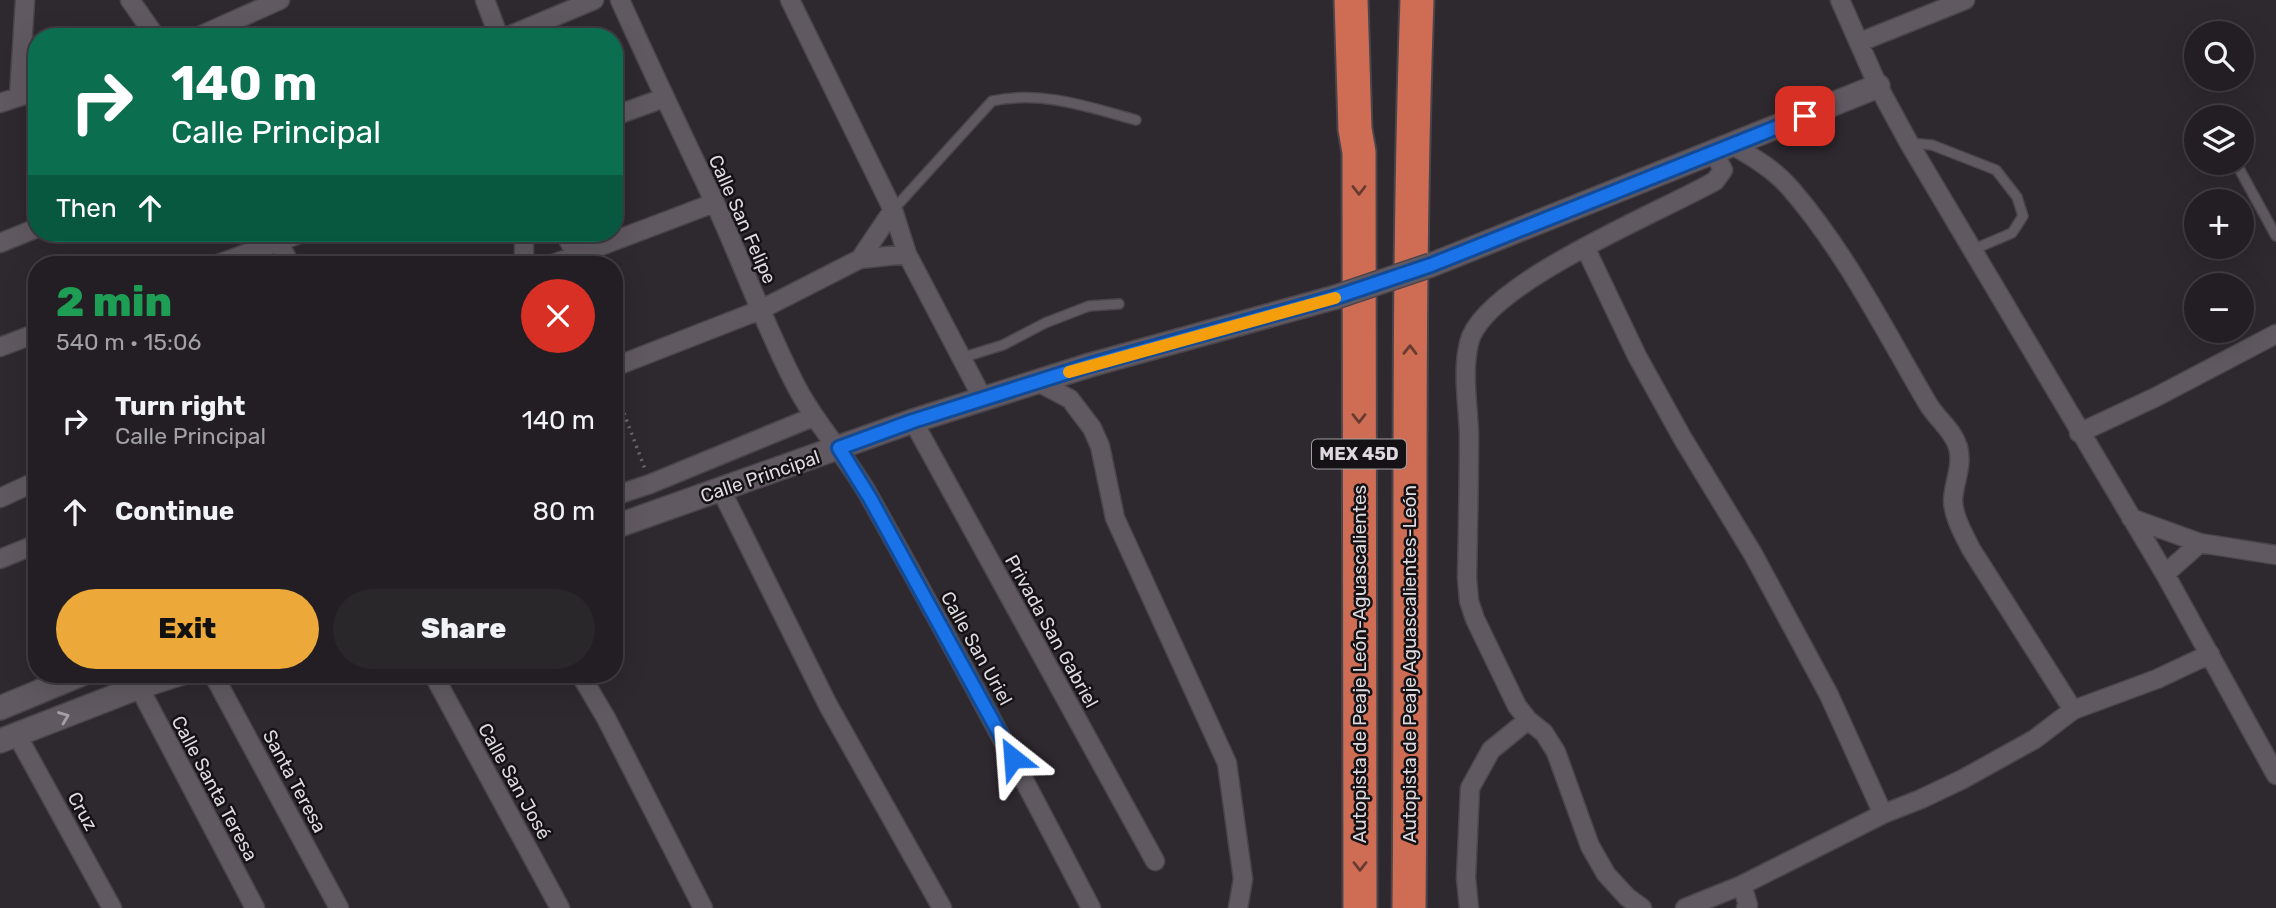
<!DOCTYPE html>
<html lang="en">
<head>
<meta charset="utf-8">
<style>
	:root { --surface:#221e23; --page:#2a272b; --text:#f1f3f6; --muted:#a2a2a6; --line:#3f3c41; --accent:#eca93a }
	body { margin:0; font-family:Rubik,sans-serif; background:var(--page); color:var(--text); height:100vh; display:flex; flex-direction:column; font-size:26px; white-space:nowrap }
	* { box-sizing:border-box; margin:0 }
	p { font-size:23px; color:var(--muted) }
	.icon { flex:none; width:38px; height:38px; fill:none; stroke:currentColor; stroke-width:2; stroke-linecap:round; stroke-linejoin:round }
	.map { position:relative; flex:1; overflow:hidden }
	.drawer { position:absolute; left:28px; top:256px; width:595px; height:427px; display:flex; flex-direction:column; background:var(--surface); border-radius:28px; box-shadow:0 7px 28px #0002,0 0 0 2px var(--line) }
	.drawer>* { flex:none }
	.top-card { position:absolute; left:28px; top:28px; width:595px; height:214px; border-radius:28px; box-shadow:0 7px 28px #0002,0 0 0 2px var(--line); background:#0b6e4f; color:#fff; overflow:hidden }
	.buttons { position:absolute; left:2184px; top:21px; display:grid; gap:14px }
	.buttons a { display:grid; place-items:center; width:70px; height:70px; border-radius:50%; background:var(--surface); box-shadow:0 7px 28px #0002,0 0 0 2px var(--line); font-size:35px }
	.pin { position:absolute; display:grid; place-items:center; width:60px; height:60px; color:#fff; margin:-30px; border-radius:14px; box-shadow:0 4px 10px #0006 }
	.me { position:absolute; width:77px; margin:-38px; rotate:332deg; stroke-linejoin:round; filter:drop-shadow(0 0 5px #0008) }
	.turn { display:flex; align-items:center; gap:24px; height:147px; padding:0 28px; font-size:32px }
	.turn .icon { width:91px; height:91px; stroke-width:2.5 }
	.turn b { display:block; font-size:49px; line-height:60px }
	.then { display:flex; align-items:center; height:66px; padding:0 28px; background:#0003; gap:14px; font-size:26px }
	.round { display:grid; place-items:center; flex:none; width:74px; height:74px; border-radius:37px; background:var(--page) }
	.summary { display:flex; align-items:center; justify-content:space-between; height:119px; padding:0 28px }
	h1 { font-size:42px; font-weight:800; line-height:52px; color:#1e9e55 }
	.action { display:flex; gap:14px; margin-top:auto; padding:14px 28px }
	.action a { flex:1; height:80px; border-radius:42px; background:var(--accent); color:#111; font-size:28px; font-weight:800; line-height:80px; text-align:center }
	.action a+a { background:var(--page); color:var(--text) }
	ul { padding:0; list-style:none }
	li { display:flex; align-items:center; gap:21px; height:91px; padding:0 28px }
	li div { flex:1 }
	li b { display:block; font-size:26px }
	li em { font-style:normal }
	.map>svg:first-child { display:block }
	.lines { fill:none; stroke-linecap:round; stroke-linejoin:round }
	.service-casing { stroke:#4a444b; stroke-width:12 }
	.minor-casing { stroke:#4a444b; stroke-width:21 }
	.tertiary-casing { stroke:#4a444b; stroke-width:26 }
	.motorway-casing { stroke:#4a444b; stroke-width:37 }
	.path { stroke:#6d686e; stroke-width:3.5; stroke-dasharray:2 5; stroke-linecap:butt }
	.service { stroke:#605961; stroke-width:9 }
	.minor { stroke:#605961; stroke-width:18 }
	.tertiary { stroke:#605961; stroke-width:23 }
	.motorway { stroke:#cf6d54; stroke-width:33 }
	.tertiary-bridge-casing { stroke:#4a444b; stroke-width:26; stroke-linecap:butt }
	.tertiary-bridge { stroke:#605961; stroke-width:23 }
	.oneway { stroke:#683b31 }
	.oneway2 { stroke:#a59fa6 }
	.route-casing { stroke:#114b97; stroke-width:18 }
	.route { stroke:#1a73e8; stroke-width:12 }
	.slow { stroke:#f59e0b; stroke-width:12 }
	.labels { text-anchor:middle; stroke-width:5; stroke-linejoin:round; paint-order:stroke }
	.shield { fill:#141215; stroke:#a19da2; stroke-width:2 }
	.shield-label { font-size:18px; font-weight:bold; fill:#ddd9de }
	.street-label { font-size:19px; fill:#ddd9de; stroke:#141215 }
</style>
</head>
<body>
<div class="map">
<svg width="2276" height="908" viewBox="0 0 2276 908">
	<rect width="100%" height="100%" fill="#2e282f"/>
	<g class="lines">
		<g class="service-casing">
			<path id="service" d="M1909 143 1932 145 1996 170 2017 197 2023 216 2012 233 1972 250
				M2236 163 2276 236
				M893 210 992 101C1041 90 1089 107 1136 120
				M961 358 1003 345 1045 323 1089 306 1119 304"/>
		</g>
		<g class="minor-casing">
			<path id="minor" d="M130 0 156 37
				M485 0 499 37
				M620 0C650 67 682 134 714 201 741 260 763 321 793 380 813 421 845 454 868 494 945 631 1019 769 1091 908
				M790 0 893 210 907 254 983 399
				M1840 0 1878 86 1909 143 2165 574 2276 775
				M197 37 280 0
				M506 37 594 0
				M1860 42 1965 0
				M19 97 25 0
				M0 103 37 91
				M614 116 664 98
				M1732 145C1753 157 1775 170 1791 189 1847 254 1885 331 1928 404 1937 419 1953 430 1958 447 1963 465 1954 482 1953 500 1953 516 1964 535 1971 549L2073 710
				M274 233 290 264
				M524 233V264
				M565 233 576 255
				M0 243 37 228
				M1585 247 1637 356 1683 439 1753 554 1829 695 1883 814
				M860 259 893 210
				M218 264 302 233
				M553 264 714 203
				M0 347 37 333
				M614 367 760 310 860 259 907 254
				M1038 382 1070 399 1092 428 1100 446 1115 518 1227 763 1243 879 1238 908
				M913 421 1155 861
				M2079 433 2156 397 2276 334
				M721 490 828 705 942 908
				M614 496 650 484 813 417
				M0 498 37 481
				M2131 518 2200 543 2276 555
				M0 559 37 544
				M2165 574 2200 543
				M213 674 339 908
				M433 674 560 908
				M580 674 606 718 703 908
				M139 687 255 908
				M17 735 112 908
				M1742 885 1748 905 1746 908
				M1469 908 1466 878 1470 788 1491 750 1528 720
				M1642 908 1627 897 1606 874 1590 846 1556 752 1544 733 1528 720 1517 706 1475 619 1469 601 1467 578C1468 530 1469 482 1469 434 1468 404 1462 372 1469 343 1482 284 1663 211 1715 181L1723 170 1714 153
				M1685 908 1742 885 1883 814 1921 799 1963 779 2035 739 2073 710 2157 679 2210 654"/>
		</g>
		<g class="tertiary-casing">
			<path id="tertiary" d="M1431 265 1878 86
				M614 527 913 421 1090 365 1336 297
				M0 708 82 674
				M0 741 139 687 179 674"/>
		</g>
		<g class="motorway-casing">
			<path id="motorway" d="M1351 0 1355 129 1359 152 1360 908
				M1409 908C1412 605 1406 303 1417 0"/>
		</g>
		<path class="path" d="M614 387 645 469"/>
		<use href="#service" class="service"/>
		<use href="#minor" class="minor"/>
		<use href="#tertiary" class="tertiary"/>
		<use href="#motorway" class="motorway"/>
		<g class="tertiary-bridge-casing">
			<path id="tertiary-bridge" d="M1336 297 1431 265"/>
		</g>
		<use href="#tertiary-bridge" class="tertiary-bridge"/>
	</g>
	<defs><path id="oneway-chevron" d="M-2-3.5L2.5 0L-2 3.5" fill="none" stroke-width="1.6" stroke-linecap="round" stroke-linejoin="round" transform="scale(1.75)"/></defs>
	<g class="oneway">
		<use href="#oneway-chevron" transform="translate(1359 190) rotate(90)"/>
		<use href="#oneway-chevron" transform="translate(1410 350) rotate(-89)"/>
		<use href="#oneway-chevron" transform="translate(1359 418) rotate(90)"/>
		<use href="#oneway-chevron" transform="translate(1360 866) rotate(90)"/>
	</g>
	<use class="oneway2" href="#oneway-chevron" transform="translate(64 717) rotate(-21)"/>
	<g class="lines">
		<g class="route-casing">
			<path id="route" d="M1013 758 870 498 839 448 913 421 1090 365 1336 297 1431 265 1805 116"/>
		</g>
		<use href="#route" class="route"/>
		<path class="slow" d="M1069 372 1335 298"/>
	</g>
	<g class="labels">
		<rect class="shield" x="1312" y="439.5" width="94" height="29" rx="5"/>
		<g class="shield-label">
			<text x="1359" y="460">MEX 45D</text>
		</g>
		<g class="street-label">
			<text transform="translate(743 219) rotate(66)" y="7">Calle San Felipe</text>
			<text transform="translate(760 476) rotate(-19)" y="7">Calle Principal</text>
			<text transform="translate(1052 631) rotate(61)" y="7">Privada San Gabriel</text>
			<text transform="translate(977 648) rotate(61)" y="7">Calle San Uriel</text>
			<text transform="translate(1359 664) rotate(-90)" y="7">Autopista de Peaje León-Aguascalientes</text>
			<text transform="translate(1409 664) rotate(-90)" y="7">Autopista de Peaje Aguascalientes-León</text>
			<text transform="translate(295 781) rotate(62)" y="7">Santa Teresa</text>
			<text transform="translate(515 781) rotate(61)" y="7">Calle San José</text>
			<text transform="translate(215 788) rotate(62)" y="7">Calle Santa Teresa</text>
			<text transform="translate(83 811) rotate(61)" y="7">Cruz</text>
		</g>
	</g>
</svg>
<div class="buttons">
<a><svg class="icon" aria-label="search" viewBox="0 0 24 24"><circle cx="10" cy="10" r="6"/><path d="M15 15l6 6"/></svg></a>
<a><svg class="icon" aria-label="layers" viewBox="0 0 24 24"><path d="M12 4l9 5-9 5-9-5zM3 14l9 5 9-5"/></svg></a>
<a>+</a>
<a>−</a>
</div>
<div class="pin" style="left:1805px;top:116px;background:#d93025"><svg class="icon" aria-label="arrive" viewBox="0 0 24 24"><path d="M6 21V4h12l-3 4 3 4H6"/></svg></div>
<svg class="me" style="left:1013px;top:758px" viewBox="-20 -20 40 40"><path d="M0-17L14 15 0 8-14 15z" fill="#1a73e8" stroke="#fff" stroke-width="4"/></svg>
<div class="top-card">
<div class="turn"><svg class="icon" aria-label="right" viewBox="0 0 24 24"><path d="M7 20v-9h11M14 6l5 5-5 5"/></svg><div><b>140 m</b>Calle Principal</div></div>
<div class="then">Then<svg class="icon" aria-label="ahead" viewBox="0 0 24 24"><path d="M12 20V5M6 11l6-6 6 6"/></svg></div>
</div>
<section class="drawer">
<div class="summary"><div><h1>2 min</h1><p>540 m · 15:06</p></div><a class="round" style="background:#d93025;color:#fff"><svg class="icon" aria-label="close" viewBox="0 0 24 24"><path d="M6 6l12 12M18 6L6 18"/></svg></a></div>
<ul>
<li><svg class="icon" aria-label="right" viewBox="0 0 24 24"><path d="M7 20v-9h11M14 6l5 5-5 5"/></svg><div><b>Turn right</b><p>Calle Principal</p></div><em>140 m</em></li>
<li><svg class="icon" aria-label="ahead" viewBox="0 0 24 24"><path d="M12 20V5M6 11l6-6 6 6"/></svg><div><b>Continue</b></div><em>80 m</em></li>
</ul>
<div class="action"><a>Exit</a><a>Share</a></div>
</section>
</div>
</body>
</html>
